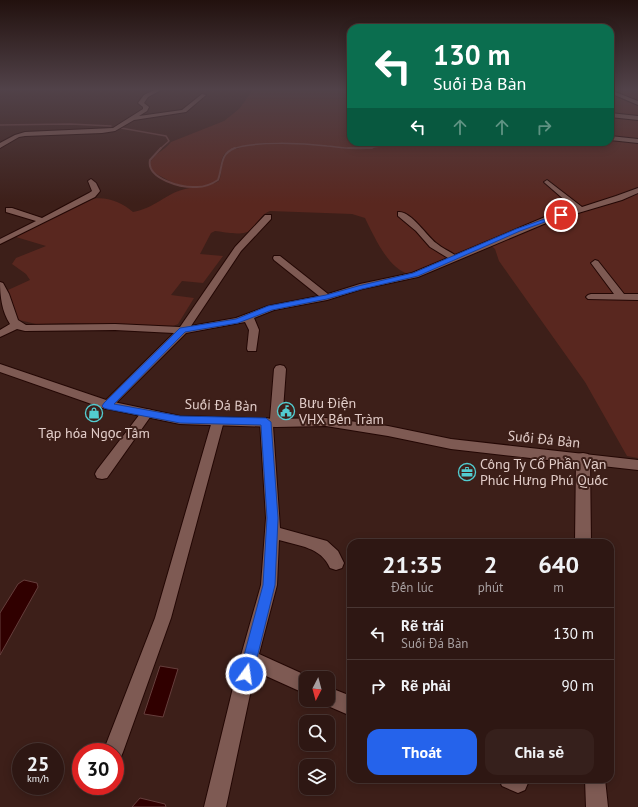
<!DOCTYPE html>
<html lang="vi">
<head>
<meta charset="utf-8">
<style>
	:root { --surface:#2e1713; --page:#36201c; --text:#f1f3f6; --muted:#a79fa0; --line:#493633; --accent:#2563eb }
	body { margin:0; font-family:"PT Sans",sans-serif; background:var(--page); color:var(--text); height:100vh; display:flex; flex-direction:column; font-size:15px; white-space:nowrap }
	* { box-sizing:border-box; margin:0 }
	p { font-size:13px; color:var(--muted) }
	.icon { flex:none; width:22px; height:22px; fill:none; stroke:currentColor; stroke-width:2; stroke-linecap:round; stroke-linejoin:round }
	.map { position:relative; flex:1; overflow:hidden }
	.details { position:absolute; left:347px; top:539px; width:267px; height:244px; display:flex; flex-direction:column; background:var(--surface); border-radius:12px; box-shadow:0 2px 10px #0003,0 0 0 1px var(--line) }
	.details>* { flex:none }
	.hud { position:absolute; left:347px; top:24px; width:267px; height:122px; border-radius:12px; box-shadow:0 2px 10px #0003,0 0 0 1px var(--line); background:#0b6e4f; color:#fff; overflow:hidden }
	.needle { width:26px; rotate:186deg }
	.fabs { position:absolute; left:299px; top:671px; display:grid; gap:8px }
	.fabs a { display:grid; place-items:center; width:36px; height:36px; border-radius:8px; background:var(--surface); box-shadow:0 2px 10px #0003,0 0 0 1px var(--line); font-size:20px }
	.speed { position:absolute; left:12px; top:743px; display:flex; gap:8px; font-size:20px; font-weight:700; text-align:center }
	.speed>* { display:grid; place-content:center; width:52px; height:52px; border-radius:50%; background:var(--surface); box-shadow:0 2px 10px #0003,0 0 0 1px var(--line); line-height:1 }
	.speed small { font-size:10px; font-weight:400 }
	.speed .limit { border:6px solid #d22; background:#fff; color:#111 }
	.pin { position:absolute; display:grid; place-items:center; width:34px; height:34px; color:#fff; margin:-17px; border:2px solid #fff; border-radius:50%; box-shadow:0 1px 4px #0007 }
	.me { position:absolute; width:44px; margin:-22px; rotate:14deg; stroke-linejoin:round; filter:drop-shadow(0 0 3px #0008) }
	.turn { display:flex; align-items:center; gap:14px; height:84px; padding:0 20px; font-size:18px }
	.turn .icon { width:52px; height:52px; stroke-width:2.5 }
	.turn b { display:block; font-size:28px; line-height:34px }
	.lanes { display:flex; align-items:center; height:38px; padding:0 20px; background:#0003; justify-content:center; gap:20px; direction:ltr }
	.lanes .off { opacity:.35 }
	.eta { display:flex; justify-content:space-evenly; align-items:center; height:68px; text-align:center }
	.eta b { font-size:24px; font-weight:600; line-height:28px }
	.cta { display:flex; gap:8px; margin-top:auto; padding:8px 20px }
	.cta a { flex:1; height:46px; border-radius:12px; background:var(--accent); color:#fff; font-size:16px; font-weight:600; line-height:46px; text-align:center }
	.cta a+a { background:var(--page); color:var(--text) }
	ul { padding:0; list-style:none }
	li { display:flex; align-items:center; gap:12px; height:52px; padding:0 20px; border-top:1px solid var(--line) }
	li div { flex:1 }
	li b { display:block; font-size:15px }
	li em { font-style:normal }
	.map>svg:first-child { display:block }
	.green { fill:#59271f }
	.water { fill:#300000; stroke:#653e3c }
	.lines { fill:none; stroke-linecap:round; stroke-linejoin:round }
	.stream-far1 { stroke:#653e3c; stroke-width:1.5 }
	.stream { stroke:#653e3c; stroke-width:2 }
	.street-casing { stroke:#230704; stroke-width:2 }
	.secondary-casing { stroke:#230704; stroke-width:2 }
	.street { fill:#7e5a53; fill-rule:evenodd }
	.secondary { fill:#7e5a53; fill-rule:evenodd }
	.route { fill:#2563eb; stroke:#184099 }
	.labels { text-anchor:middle; stroke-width:4; stroke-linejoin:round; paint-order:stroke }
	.poi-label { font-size:14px; fill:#e2cdc9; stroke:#3d1f19; text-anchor:start }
	.street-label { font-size:14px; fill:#e2cdc9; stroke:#3d1f19 }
</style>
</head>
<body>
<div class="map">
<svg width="638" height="807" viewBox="0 0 638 807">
	<rect width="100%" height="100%" fill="#3d1f19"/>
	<path class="green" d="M253 90H351V142H389L370 148 384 146 391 142H610V90H638V458L627 456 585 382 499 261 495 249 487 242 409 274C388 269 374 236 365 218L352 214 270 211C261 214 259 222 252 229 244 237 225 232 215 231L211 233 200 254 223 256 203 283 182 281 171 295 194 298 178 324 171 327 71 323 36 324 19 320 13 310 8 290 30 280 26 274 12 264 16 258 46 246 16 237 87 200C104 195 120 201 133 212 153 209 167 193 185 189 197 186 208 187 219 181 223 173 220 158 227 153 232 149 237 149 242 147 225 150 222 153 220 170 219 173 220 176 218 179 215 182 211 183 207 185 187 191 169 182 152 171L150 163C155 153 165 150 171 142L224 121 239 109Z"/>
	<path class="water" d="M24 580 37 583 38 587 0 655V613L18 584Z
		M160 666 178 669 163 717 144 714Z
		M140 798 165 804 166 807H132Z"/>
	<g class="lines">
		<path class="stream-far1" d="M0 125 70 124 111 126
			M121 128 166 136 169 141 160 149
			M232 149C255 141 302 143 327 146 349 148 369 152 390 142"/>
		<path class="stream" d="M161 148 150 160C146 179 182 188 197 187 205 187 212 184 218 180 223 167 219 154 235 148
			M348 148H372"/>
		<g class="street-casing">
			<path id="street" d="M154 90H161L148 97 144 103 149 107 147 111 139 116 182 110 202 94 206 95 186 112 134 120 115 131 102 133 25 136 19 137 0 148V143L15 135 25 132 113 128 143 109V107L138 103 144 95Z
				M610 90 638 101V105L610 93Z
				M610 113 638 116V120L610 117Z
				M610 136 638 139V143L610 140Z
				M91 179 96 183 100 191 95 197 0 244V239L36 221 6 212V208H12L42 218 89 193 92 191 88 181Z
				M547 180 582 207 616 196 638 188V193L622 200 551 221 418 277 362 289 327 300 274 310 254 318 259 330 256 351H248L247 349 249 330 245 322 186 333 111 408 107 409 103 408 101 405 174 333 115 330 25 331 17 329 0 337V330L10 324C2 312 0 296 0 282L3 283 9 294 18 320 26 325 115 324 180 327 235 247 265 215H271V219L241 251 191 326 236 318 268 306 319 296 274 260 273 258 274 256H280L328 294 360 284 412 273 448 258 430 247 416 231 398 216V212C410 210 427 236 436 243 442 248 449 251 455 255L545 217 575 209 545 183 544 182Z
				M595 260 598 261 624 294H638V300L588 299 586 297 588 295 591 294H614L591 263Z
				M280 365 284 366 286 369 282 423 280 426H273L280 528 327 541 338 551 344 563 342 568 336 570 330 568C321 547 299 546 279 540L277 585 259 654 312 678H306V694L255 671 226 807H204L240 659 261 585 266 518 260 422 262 419 266 418 270 419 274 369 276 366Z
				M147 409 151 410 153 413 107 478 102 479 97 478 95 474 97 470 143 410Z
				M218 417 222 418 224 421 171 618 123 752 120 759 115 761V752H103L155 618 212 421 214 418Z
				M583 453 588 454 590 458 591 543H575L576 458 578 454Z
				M328 687 351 696V716L321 703 320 700H328Z
				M499 779H527L528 783 525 790 518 793 502 786Z
				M585 779H605L608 807H586Z"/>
		</g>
		<g class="secondary-casing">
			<path id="secondary" d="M0 364 109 401 180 416 276 419 326 418 388 426 451 439 638 460V470L451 449 388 436 326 426 276 427 180 424 103 408 0 372Z"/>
		</g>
		<use href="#street" class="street"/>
		<use href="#secondary" class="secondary"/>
	</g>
	<linearGradient id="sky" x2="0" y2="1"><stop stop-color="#22110e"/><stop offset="0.44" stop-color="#514249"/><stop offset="1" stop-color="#514249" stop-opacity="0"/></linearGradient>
	<rect width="638" height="203" fill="url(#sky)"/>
	<path class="route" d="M559 214 564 215 520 231 418 276 362 289 327 299 272 310 238 323 185 332 114 404 180 416 266 418 271 422 278 518 275 585 253 674 251 679 246 681 241 679 239 674 263 585 267 518 261 425 180 423 107 409 104 408 102 406 104 403 180 328 236 319 268 306 326 295 358 286 413 273 516 229Z"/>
	<defs>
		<g id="civic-ring" transform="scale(0.9)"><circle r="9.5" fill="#3d1f19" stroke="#52ccd0" stroke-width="1.5"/><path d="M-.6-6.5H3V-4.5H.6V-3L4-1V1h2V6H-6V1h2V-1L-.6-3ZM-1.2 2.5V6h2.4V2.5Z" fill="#52ccd0"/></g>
		<g id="shop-ring" transform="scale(0.9)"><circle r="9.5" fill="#3d1f19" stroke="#52ccd0" stroke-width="1.5"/><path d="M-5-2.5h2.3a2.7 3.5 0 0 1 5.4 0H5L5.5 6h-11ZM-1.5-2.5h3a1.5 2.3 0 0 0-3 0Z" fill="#52ccd0"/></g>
		<g id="office-ring" transform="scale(0.9)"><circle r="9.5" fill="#3d1f19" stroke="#52ccd0" stroke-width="1.5"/><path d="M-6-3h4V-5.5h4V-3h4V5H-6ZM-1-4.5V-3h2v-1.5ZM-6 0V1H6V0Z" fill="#52ccd0"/></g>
	</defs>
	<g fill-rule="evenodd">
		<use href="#civic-ring" x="286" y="411"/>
		<use href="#shop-ring" x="94" y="413"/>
		<use href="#office-ring" x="467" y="472"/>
	</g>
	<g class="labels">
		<g class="poi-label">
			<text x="299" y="408">Bưu Điện<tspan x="299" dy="16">VHX Bến Tràm</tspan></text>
			<text x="94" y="438" text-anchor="middle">Tạp hóa Ngọc Tâm</text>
			<text x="480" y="469">Công Ty Cổ Phần Vạn<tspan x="480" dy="16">Phúc Hưng Phú Quốc</tspan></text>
		</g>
		<g class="street-label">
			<text transform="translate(221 405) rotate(2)" y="5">Suối Đá Bàn</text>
			<text transform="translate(544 439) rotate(6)" y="5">Suối Đá Bàn</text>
		</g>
	</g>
</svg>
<div class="fabs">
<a><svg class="needle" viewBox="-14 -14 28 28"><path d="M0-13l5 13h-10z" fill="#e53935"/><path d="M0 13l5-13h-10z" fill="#a79fa0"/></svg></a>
<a><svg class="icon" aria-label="search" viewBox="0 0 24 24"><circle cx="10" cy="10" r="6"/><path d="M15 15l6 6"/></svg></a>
<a><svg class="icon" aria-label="layers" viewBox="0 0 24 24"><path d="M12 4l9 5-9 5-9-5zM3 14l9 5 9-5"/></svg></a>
</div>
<div class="speed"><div>25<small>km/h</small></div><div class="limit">30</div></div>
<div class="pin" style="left:561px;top:215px;background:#d93025"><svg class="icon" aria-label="arrive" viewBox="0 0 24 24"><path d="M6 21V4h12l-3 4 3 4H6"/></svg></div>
<svg class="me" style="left:246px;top:674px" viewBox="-20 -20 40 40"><circle r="17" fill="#2563eb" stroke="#fff" stroke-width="3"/><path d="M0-11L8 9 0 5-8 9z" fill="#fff"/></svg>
<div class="hud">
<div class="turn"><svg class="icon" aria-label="left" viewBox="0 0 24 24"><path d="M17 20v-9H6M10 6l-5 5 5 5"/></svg><div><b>130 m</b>Suối Đá Bàn</div></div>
<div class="lanes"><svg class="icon" aria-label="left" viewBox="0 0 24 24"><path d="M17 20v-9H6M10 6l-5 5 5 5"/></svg><svg class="icon off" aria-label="ahead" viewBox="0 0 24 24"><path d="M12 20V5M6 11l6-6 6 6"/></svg><svg class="icon off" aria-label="ahead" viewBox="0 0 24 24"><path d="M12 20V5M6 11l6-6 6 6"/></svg><svg class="icon off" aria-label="right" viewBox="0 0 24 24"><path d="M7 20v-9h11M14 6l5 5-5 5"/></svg></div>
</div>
<section class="details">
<div class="eta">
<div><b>21:35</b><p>Đến lúc</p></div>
<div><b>2</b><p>phút</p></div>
<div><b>640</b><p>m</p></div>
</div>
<ul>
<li><svg class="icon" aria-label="left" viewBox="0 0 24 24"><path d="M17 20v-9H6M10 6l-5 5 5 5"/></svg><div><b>Rẽ trái</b><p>Suối Đá Bàn</p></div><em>130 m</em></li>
<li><svg class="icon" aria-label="right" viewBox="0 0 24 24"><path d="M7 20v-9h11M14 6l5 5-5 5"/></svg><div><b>Rẽ phải</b></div><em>90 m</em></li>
</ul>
<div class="cta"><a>Thoát</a><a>Chia sẻ</a></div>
</section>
</div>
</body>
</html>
